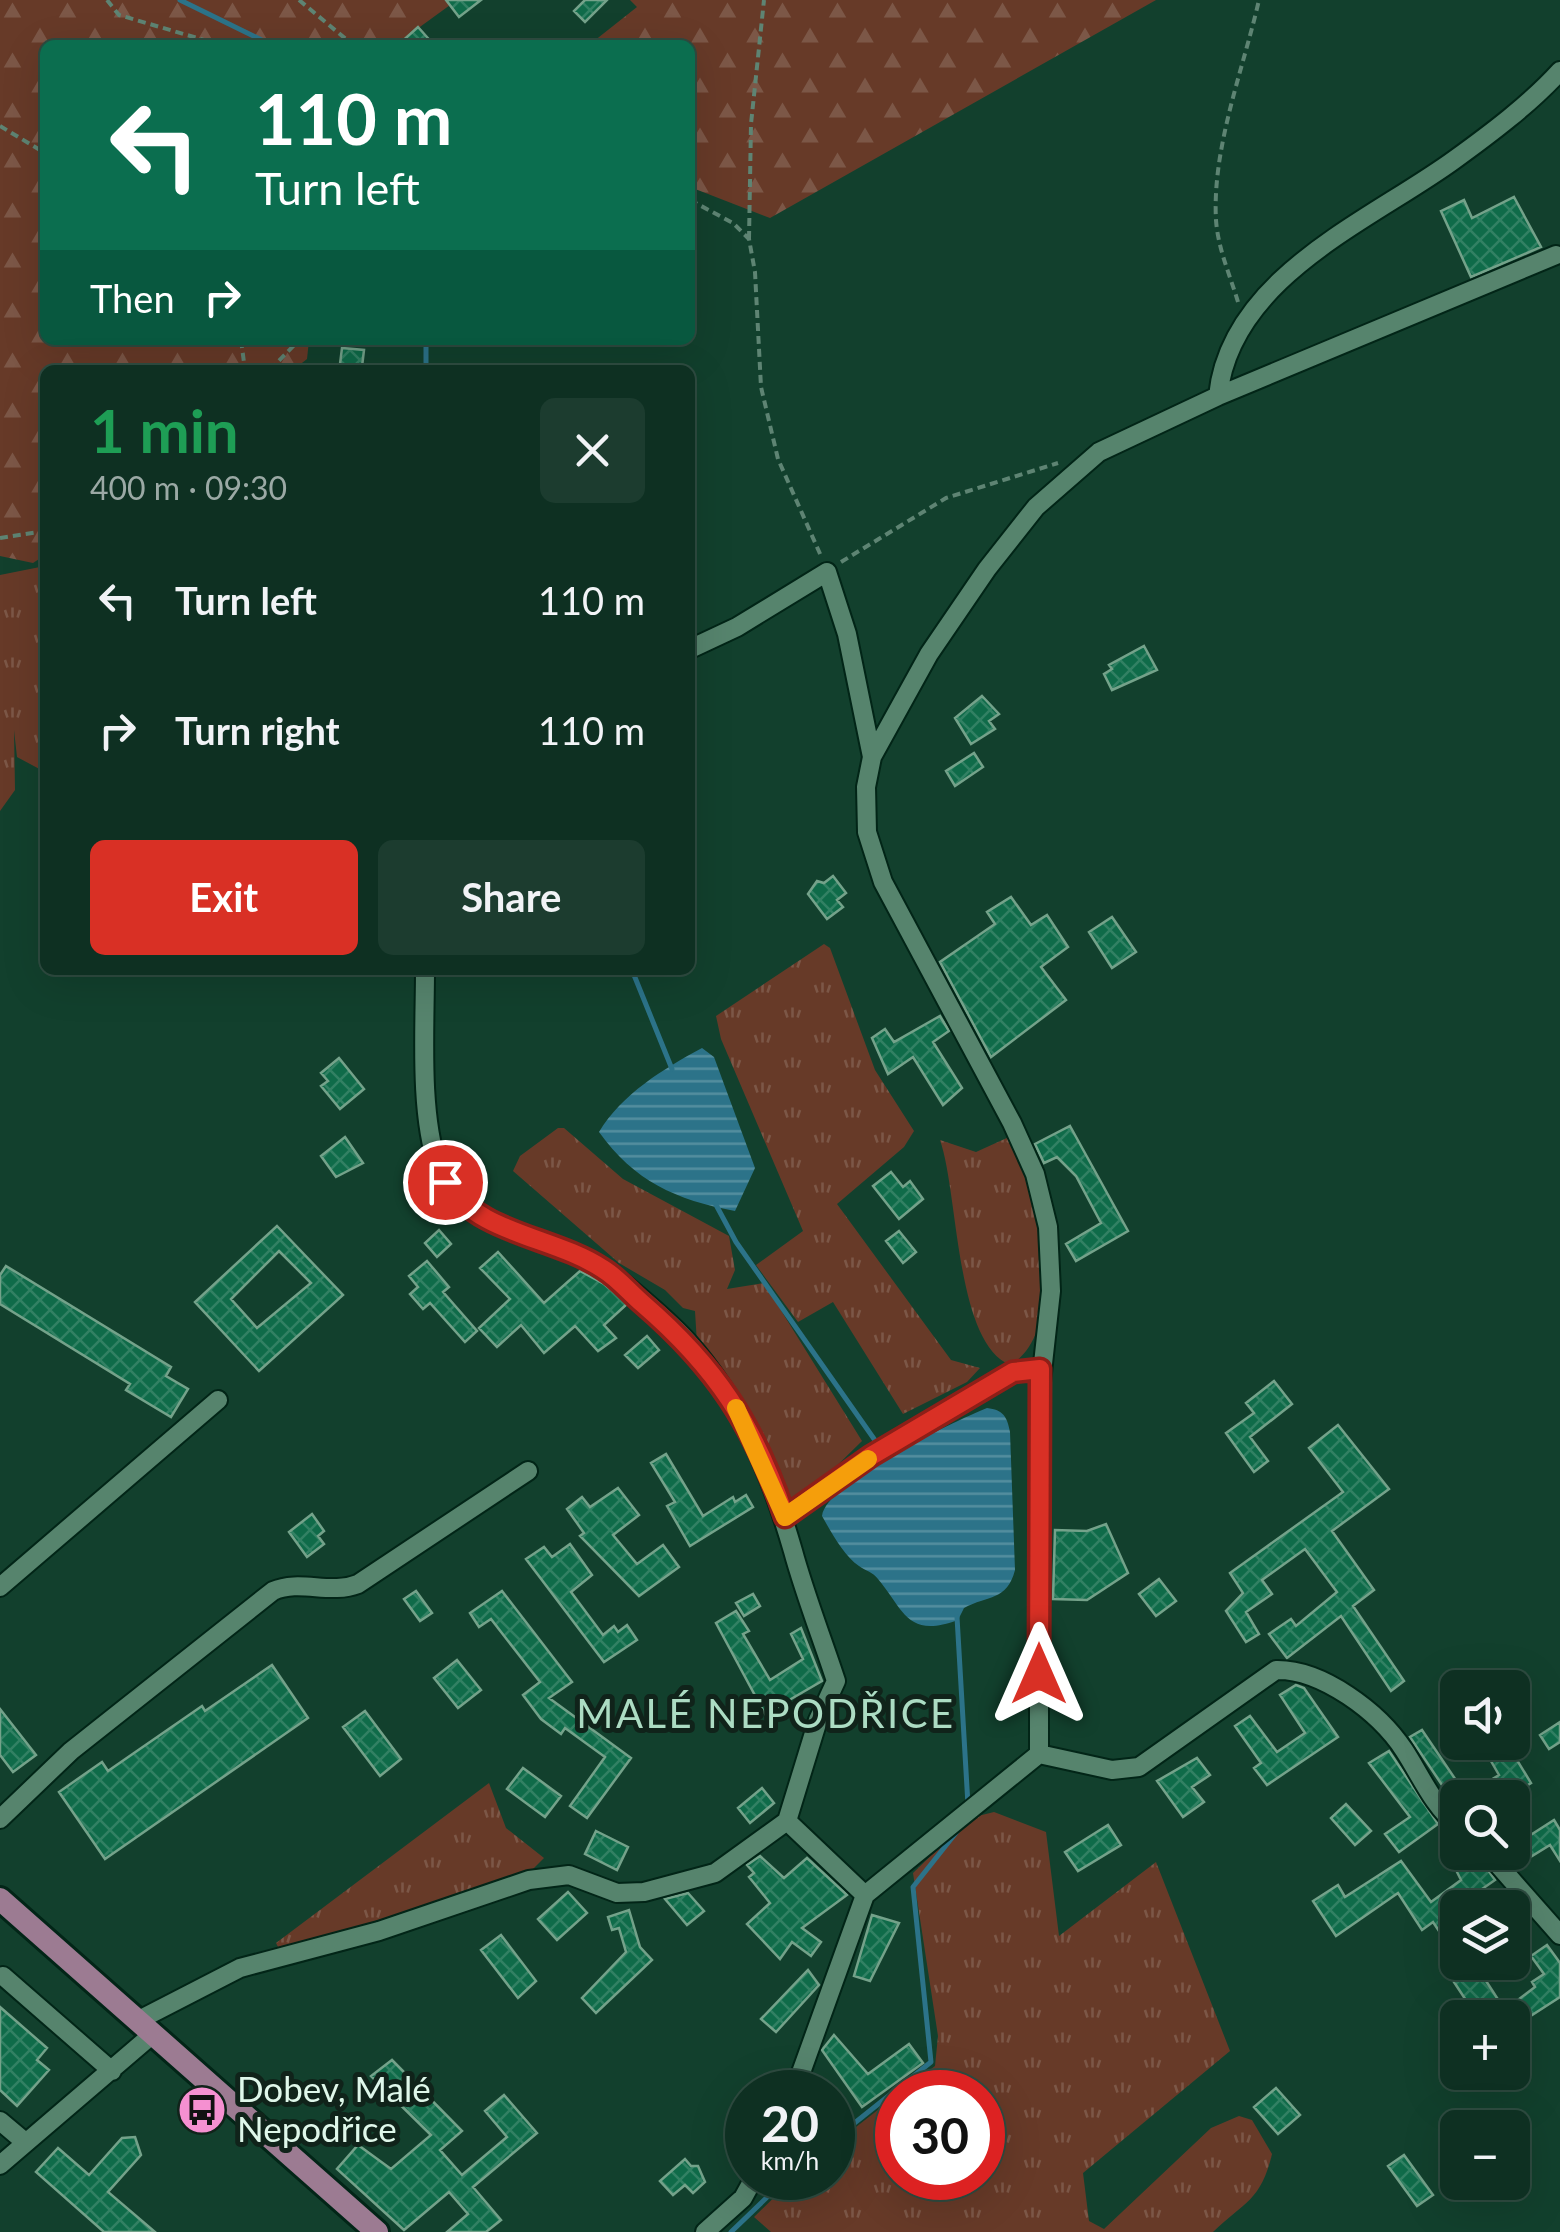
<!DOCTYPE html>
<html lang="en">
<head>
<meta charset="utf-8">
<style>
	:root { --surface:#0e3022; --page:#1c3c2f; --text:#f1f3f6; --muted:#9ba9a5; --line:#2e4b40; --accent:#d93025 }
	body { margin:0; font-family:Lato,sans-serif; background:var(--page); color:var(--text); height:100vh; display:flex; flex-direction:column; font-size:38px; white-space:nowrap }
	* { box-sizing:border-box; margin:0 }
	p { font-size:32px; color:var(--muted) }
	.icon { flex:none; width:55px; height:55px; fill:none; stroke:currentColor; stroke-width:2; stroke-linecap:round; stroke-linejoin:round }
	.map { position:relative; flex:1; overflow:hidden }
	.panel { position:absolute; left:40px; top:365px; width:655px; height:610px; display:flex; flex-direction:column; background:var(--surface); border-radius:15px; box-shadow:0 10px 40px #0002,0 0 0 2px var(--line) }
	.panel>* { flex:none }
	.top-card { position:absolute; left:40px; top:40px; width:655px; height:305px; border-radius:15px; box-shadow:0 10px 40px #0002,0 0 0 2px var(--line); background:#0b6e4f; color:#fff; overflow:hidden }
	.buttons { position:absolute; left:1440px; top:1670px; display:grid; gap:20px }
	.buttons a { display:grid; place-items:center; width:90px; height:90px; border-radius:15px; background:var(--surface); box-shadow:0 10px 40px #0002,0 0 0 2px var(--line); font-size:50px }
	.speed { position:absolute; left:725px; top:2070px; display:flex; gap:20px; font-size:50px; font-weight:700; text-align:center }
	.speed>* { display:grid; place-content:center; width:130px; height:130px; border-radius:50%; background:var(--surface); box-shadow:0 10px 40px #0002,0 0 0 2px var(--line); line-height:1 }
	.speed small { font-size:25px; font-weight:400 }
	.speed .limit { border:15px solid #d22; background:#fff; color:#111 }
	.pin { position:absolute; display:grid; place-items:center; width:85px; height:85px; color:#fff; margin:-42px; border:5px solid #fff; border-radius:50%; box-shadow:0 2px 10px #0007 }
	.me { position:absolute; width:110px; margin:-55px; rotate:0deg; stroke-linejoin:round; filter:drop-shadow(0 0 8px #0008) }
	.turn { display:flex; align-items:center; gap:35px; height:210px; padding:0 50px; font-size:45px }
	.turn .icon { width:130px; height:130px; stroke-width:2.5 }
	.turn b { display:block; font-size:70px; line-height:85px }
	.then { display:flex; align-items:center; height:95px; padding:0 50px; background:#0003; gap:20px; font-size:38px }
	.round { display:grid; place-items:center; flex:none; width:105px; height:105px; border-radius:15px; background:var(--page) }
	.overview { display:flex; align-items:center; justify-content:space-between; height:170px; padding:0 50px }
	h1 { font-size:60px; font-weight:700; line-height:75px; color:#1e9e55 }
	.primary-button { display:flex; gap:20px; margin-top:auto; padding:20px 50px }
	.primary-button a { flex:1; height:115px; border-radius:15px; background:var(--accent); color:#fff; font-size:40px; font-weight:700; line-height:115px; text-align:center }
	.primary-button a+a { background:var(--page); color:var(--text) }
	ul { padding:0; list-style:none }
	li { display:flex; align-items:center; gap:30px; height:130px; padding:0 50px }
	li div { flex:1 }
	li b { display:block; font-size:38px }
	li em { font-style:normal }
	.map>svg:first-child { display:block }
	.grass { fill:url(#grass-tufts) }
	.forest { fill:url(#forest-firs) }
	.water { fill:url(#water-rules) }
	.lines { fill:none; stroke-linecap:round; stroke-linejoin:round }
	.stream { stroke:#2c7389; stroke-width:5 }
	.building { fill:url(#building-cross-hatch); stroke:#74a28a; stroke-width:2.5; fill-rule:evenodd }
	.minor-casing { stroke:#022517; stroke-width:22 }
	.major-casing { stroke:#022517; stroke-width:28 }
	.path { stroke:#5e8473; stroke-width:4; stroke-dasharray:8 5; stroke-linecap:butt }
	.minor { stroke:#56846d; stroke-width:18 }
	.major { stroke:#9c7b92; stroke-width:22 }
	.route-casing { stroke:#8d1f18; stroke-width:25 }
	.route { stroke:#d93025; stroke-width:18 }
	.slow { stroke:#f59e0b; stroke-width:18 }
	.labels { text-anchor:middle; stroke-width:10; stroke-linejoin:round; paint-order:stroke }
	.poi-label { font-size:35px; fill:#dff7ea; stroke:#10231a; text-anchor:start }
	.quarter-label { font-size:40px; letter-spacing:2.5px; fill:#acdcc3; stroke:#10231a }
</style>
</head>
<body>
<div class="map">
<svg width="1560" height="2232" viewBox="0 0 1560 2232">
	<defs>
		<pattern id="grass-tufts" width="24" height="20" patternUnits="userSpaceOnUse" patternTransform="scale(2.5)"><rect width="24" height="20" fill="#673a28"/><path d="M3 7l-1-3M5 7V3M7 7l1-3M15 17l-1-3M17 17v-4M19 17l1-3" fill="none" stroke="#7c5747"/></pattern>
		<pattern id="forest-firs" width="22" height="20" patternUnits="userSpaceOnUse" patternTransform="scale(2.5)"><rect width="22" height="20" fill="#673a28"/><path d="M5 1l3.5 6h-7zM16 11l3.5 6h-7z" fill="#7c5747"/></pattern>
		<pattern id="water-rules" width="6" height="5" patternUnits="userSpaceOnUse" patternTransform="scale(2.5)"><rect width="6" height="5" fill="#2c7389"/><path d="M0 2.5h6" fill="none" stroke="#548f9f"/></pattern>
		<pattern id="building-cross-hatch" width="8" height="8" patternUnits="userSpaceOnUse" patternTransform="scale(2.5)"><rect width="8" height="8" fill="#0f6b49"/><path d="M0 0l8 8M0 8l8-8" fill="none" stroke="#328163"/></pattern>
	</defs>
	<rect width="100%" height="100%" fill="#12402d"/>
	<path class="grass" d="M45 566V772L17 757 14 730 15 790 0 811V575Z
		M824 944 830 948 875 1070 914 1131 904 1147 837 1204 951 1360 980 1368 967 1382 903 1414 833 1302 798 1322 756 1265 803 1231 721 1039 716 1016Z
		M558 1128H564L623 1179 729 1236 735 1270 727 1289 764 1283 862 1441 806 1496 799 1500 788 1496 749 1416 697 1343 695 1311 683 1308 665 1290 619 1263 513 1171 520 1156Z
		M1009 1137C1034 1187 1072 1330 1010 1365 955 1342 959 1195 940 1140L976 1152Z
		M489 1783 506 1828 544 1858 528 1874 382 1927 280 1951 276 1943Z
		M994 1812 1046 1832 1059 1936 1156 1862 1230 2051 1083 2173 1089 2221 1104 2229 1211 2128 1239 2116 1252 2120 1272 2154C1261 2201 1244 2202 1213 2232H771L754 2217 794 2178H832L833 2145 897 2095 898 2178H982V2092H901L935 2066 938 2036 913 1873 970 1818Z"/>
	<path class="forest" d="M0 0H457L395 45H45V340H309L307 359 293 370H45V555L33 563 0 556Z
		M630 0H1156L770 218 690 187V45H589L637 7Z"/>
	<path class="water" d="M702 1048 714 1057 755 1168 735 1211C676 1200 634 1181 599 1132 622 1094 663 1069 702 1048Z
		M987 1408C1003 1410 1007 1416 1010 1432L1015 1570C1007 1601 988 1595 964 1608L958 1620C907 1639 904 1610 878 1579 873 1572 866 1571 859 1566 844 1556 831 1532 822 1516 828 1480 951 1423 987 1408Z"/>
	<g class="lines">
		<path class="stream" d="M180 0 272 45
			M426 370V340
			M632 970 672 1069
			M715 1203 736 1242 879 1446
			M957 1617 968 1805
			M832 2141 931 2062 913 1887 959 1829
			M731 2232 787 2178"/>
	</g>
	<path class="building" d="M446 0H481L459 17Z
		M585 0H607L585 22 574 11Z
		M418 27 434 45H398Z
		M1514 197 1541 247 1471 277 1441 211 1464 200 1472 218Z
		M342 348 364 350 362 367 340 364Z
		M1144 646 1157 670 1112 690 1104 674 1112 669 1109 665Z
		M982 696 999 714 989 721 995 729 971 744 955 718Z
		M974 753 983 767 955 786 946 771Z
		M833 876 846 893 837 900 843 907 827 919 808 894 817 881 824 883Z
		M1011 897 1031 925 1047 915 1068 947 1041 967 1066 1000 991 1057 940 962 995 924 987 912Z
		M1112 917 1136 952 1112 968 1089 932Z
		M940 1016 949 1031 933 1042 962 1088 943 1105 913 1057 888 1074 872 1038 885 1029 894 1042Z
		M339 1058 364 1089 340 1109 321 1086 328 1081 321 1073Z
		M1070 1126 1128 1231 1076 1261 1066 1244 1101 1223 1076 1176 1057 1157 1044 1163 1035 1144Z
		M345 1137 363 1163 336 1177 321 1156Z
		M891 1172 903 1187 910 1181 923 1199 899 1219 873 1186Z
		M277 1226 343 1295 259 1371 195 1302ZM279 1251 311 1283 257 1328 231 1299Z
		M439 1230 451 1244 437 1257 425 1243Z
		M899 1231 916 1252 903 1263 886 1241Z
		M498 1252 544 1303 580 1271 604 1284 628 1303 604 1325 616 1338 598 1351 575 1326 544 1353 521 1325 497 1347 479 1328 510 1299 480 1268Z
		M427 1261 449 1287 443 1292 477 1331 465 1342 430 1303 423 1309 410 1294 418 1287 409 1276Z
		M6 1266 171 1367 166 1376 188 1389 171 1417 126 1390 130 1384 0 1304V1275Z
		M647 1336 659 1350 638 1368 625 1355Z
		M1274 1381 1292 1404 1250 1437 1268 1461 1254 1472 1226 1433 1254 1413 1246 1403Z
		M1338 1425 1389 1489 1332 1531 1374 1590 1353 1606 1404 1681 1391 1691 1341 1616 1287 1658 1269 1634 1291 1619 1296 1626 1337 1592 1305 1549 1262 1580 1272 1594 1246 1612 1259 1634 1246 1642 1226 1611 1243 1593 1230 1573 1343 1492 1309 1448Z
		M666 1454 703 1516 733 1497 735 1502 746 1495 753 1507 690 1546 667 1506 675 1502 651 1463Z
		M618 1488 639 1515 613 1535 637 1564 663 1545 679 1567 639 1596 580 1536 584 1533 567 1509 582 1497 590 1507Z
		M312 1514 324 1531 318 1536 324 1544 307 1557 289 1532Z
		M1106 1524 1128 1573 1087 1600 1053 1599 1055 1530 1087 1531Z
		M570 1544 592 1575 571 1592 603 1635 614 1626 618 1632 627 1625 637 1640 604 1662 526 1559 544 1547 552 1557Z
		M1159 1579 1176 1601 1156 1616 1139 1594Z
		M416 1591 432 1613 420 1621 404 1599Z
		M502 1591 572 1682 549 1698 631 1758 587 1818 570 1806 605 1757 565 1728 561 1734 541 1719 523 1695 540 1682 491 1619 479 1627 470 1613Z
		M753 1594 760 1606 744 1616 736 1603Z
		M736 1611 749 1631 743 1634 770 1680 803 1659 791 1634 801 1628 822 1681 765 1714 716 1623Z
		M457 1660 481 1690 458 1708 434 1678Z
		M272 1665 308 1718 105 1859 59 1792 102 1762 108 1771 202 1706 205 1711Z
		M1296 1685 1304 1688 1338 1737 1267 1785 1254 1768 1261 1763 1235 1726 1250 1716 1277 1752 1305 1733 1280 1695Z
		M0 1709 36 1755 13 1772 0 1755Z
		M365 1711 401 1759 380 1776 343 1727Z
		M1560 1722V1742L1549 1749 1540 1735Z
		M1422 1730 1466 1795 1499 1775 1480 1742H1506L1531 1783 1508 1798H1458V1809L1410 1737Z
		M1389 1751 1438 1824 1399 1852 1385 1834 1410 1817 1369 1763Z
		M1197 1758 1210 1775 1192 1787 1204 1802 1183 1817 1157 1781Z
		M523 1768 561 1796 545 1817 507 1789Z
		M762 1788 774 1803 750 1823 738 1808Z
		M1346 1804 1371 1831 1355 1845 1331 1818Z
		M1554 1820 1560 1830V1861L1550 1845 1516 1866 1504 1852H1512V1847Z
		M1108 1825 1121 1845 1078 1871 1065 1852Z
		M596 1831 628 1847 617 1870 585 1854Z
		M1462 1852H1475L1495 1880 1452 1910 1458 1919 1439 1931 1433 1922 1422 1930 1398 1893 1336 1936 1313 1901 1338 1885 1345 1897 1401 1861 1431 1902 1461 1880 1451 1860Z
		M760 1856 784 1878 807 1858 847 1895 802 1928 821 1942 811 1956 792 1942 780 1959 747 1924 770 1903 749 1877 754 1873 747 1865Z
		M568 1892 587 1913 557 1940 538 1919Z
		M688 1893 704 1911 687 1925 665 1899Z
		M629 1910 640 1947 652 1960 596 2013 582 1998 626 1952 619 1928 612 1930 608 1917Z
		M872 1915 899 1923 870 1981 854 1976Z
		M501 1935 536 1981 518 1998 481 1950Z
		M1547 1945 1560 1963V1997L1512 2028V2018H1494L1535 1987 1532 1982 1544 1974 1531 1956Z
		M1477 1967 1499 2001 1477 2017 1454 1982Z
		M808 1970 819 1985 776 2032 761 2019Z
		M0 2007 47 2048 37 2060 49 2070 17 2106 0 2090Z
		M834 2035 868 2074 909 2044 923 2063 862 2107 822 2050Z
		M392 2060 462 2131 440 2150 462 2175 507 2137 485 2111 504 2095 537 2133 473 2187 501 2220 486 2232H447L468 2214 449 2192 404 2230 337 2169 358 2145 391 2169 431 2135 371 2076Z
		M1276 2088 1300 2115 1278 2134 1254 2107Z
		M135 2137 141 2155 108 2192 155 2232H104L36 2172 58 2148 89 2175 122 2138Z
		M1404 2155 1433 2195 1417 2206 1388 2166Z
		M685 2159 691 2166H698L705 2182 693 2193 685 2185 673 2195 660 2181Z"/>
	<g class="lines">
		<g class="minor-casing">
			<path id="minor" d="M1218 396C1230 277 1370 221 1454 160 1490 134 1530 104 1560 71
				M690 649 737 627 827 572 847 634 872 757
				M425 970C425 1029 419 1112 438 1167 461 1233 550 1236 602 1268 622 1280 672 1324 688 1342 742 1403 771 1475 793 1551 805 1595 822 1638 836 1681L818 1720 787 1821
				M785 1517 871 1456 1013 1372 1040 1369
				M0 1587 218 1400
				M1039 1754V1400L1051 1291 1048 1227 1035 1174 1012 1123 883 882 867 832 866 787 872 757 929 654 987 569 1036 507 1099 452 1218 396 1556 255
				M0 1819 71 1751 273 1591C300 1579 330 1595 358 1584L528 1471
				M1487 1852 1560 1935
				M865 1895 1039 1754 1112 1770 1139 1767 1276 1670C1322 1669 1379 1712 1404 1750 1421 1776 1433 1806 1458 1826
				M3 1976 112 2071
				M139 2020 240 1968 379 1931 529 1880 569 1875 617 1893 644 1892 715 1873 787 1821 865 1895 794 2092
				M0 2121 25 2142
				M0 2165 153 2034
				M705 2232 743 2198 754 2178"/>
		</g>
		<g class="major-casing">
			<path id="major" d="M0 1899 377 2232"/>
		</g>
		<path class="path" d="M107 0 119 15 221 45
			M299 0 353 45
			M0 126 45 153
			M690 200 733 223 749 239 755 272 761 387 778 459 821 556
			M749 239 751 124 764 0
			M1238 302C1230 275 1218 249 1216 220 1212 148 1243 70 1259 0
			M241 340 245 370
			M270 370 299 340
			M0 538 45 531
			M841 562 946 498 1058 463"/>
		<use href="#minor" class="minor"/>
		<use href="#major" class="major"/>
	</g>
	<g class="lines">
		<g class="route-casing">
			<path id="route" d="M445 1182C480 1235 553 1236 603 1269 618 1278 630 1293 643 1304 716 1367 754 1425 785 1517L871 1456 1013 1372 1040 1369 1039 1674"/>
		</g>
		<use href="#route" class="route"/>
		<path class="slow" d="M736 1408 785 1517 868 1459"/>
	</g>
	<defs>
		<g id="bus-disc" transform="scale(2.5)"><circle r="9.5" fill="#f590d1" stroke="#10231a"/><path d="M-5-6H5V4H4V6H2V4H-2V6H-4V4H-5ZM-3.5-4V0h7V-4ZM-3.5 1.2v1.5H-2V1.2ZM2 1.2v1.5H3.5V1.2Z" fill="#111"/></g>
	</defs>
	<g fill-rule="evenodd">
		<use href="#bus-disc" x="202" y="2110"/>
	</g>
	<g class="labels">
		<g class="poi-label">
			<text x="237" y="2102">Dobev, Malé<tspan x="237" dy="40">Nepodřice</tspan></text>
		</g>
		<g class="quarter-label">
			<text x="766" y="1728">MALÉ NEPODŘICE</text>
		</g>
	</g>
</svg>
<div class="buttons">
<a><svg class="icon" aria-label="sound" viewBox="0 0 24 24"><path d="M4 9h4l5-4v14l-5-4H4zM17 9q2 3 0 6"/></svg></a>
<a><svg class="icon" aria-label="search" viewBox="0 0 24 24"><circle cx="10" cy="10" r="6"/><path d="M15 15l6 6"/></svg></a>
<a><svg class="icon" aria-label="layers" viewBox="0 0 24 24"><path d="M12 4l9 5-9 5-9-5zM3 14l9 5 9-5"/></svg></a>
<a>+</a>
<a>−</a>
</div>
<div class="speed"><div>20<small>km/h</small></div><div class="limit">30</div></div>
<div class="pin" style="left:445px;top:1182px;background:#d93025"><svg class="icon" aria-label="arrive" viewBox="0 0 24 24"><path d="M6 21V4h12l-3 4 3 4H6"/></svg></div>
<svg class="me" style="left:1039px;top:1674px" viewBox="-20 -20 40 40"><path d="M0-17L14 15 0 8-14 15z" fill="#d93025" stroke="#fff" stroke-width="4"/></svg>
<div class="top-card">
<div class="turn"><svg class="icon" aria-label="left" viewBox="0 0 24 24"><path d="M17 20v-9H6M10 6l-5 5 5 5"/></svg><div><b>110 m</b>Turn left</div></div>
<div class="then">Then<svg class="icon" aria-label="right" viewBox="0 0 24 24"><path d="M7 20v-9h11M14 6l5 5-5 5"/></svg></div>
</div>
<section class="panel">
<div class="overview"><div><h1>1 min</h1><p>400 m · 09:30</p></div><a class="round"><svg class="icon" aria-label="close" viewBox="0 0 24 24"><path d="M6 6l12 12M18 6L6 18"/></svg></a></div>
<ul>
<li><svg class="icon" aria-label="left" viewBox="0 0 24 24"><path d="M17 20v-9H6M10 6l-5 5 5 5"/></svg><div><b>Turn left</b></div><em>110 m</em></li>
<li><svg class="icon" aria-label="right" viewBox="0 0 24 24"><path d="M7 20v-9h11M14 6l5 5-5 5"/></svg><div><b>Turn right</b></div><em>110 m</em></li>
</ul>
<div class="primary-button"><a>Exit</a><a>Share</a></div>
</section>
</div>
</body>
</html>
